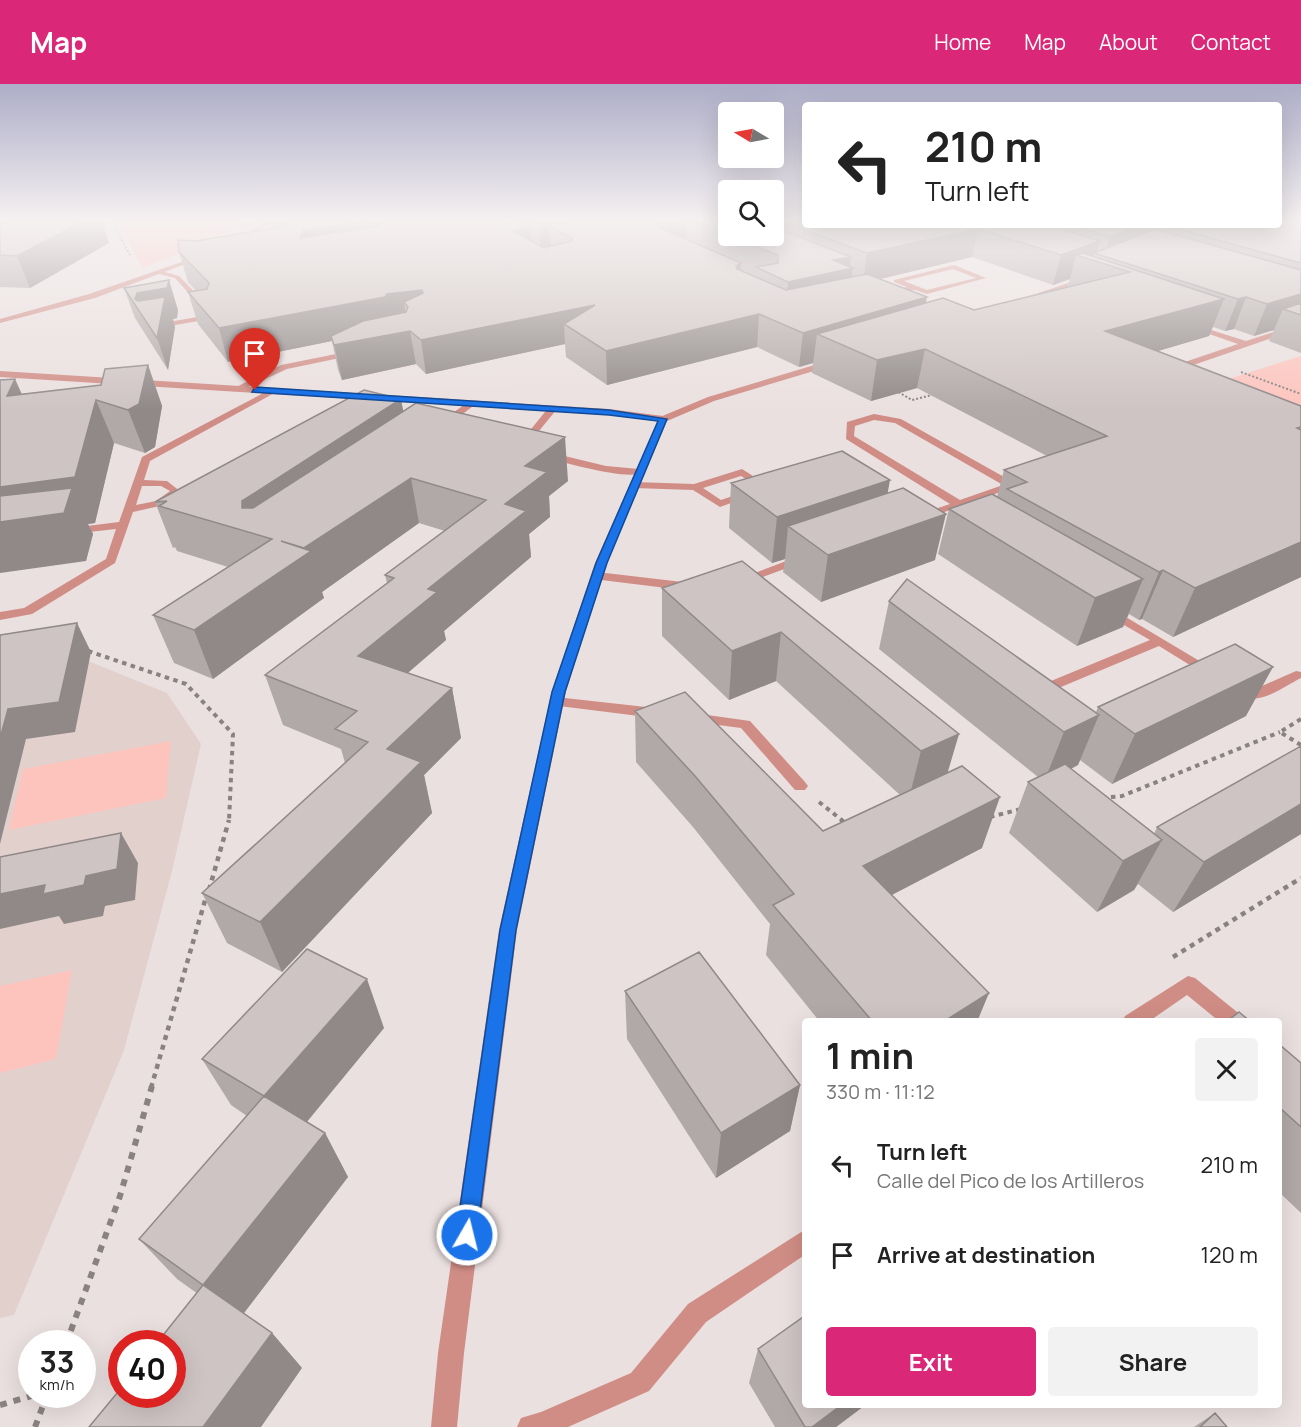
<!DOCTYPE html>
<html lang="en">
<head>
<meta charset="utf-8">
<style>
	:root { --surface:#fff; --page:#f2f2f2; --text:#222; --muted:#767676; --accent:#db2777 }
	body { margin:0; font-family:Manrope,sans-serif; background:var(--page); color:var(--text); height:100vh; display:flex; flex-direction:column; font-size:22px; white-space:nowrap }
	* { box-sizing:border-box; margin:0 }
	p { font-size:20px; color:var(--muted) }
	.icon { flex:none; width:33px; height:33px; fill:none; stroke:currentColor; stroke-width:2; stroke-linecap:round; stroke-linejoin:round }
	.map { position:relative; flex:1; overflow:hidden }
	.sheet { position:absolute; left:802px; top:934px; width:480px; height:390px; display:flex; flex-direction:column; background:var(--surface); border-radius:6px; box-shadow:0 6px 24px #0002 }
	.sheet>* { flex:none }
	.hud { position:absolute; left:802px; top:18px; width:480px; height:126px; border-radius:6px; box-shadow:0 6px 24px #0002; background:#fff; color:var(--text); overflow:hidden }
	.needle { width:39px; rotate:280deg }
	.fabs { position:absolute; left:718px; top:18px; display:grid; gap:12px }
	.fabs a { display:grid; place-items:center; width:66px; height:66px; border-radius:6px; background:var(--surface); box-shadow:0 6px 24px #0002; font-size:30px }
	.speed { position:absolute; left:18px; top:1246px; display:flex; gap:12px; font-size:30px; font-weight:700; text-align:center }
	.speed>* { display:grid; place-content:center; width:78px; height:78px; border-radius:50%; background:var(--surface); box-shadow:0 6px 24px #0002; line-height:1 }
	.speed small { font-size:15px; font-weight:400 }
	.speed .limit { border:9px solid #d22; background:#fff; color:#111 }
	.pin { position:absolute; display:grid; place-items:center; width:51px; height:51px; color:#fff; margin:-62px -26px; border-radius:50% 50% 50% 0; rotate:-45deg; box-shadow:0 0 6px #0007 }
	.pin .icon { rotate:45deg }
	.me { position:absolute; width:66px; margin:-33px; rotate:8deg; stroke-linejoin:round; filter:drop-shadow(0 0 4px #0008) }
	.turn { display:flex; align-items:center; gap:21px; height:126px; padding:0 24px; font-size:27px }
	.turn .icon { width:78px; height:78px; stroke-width:2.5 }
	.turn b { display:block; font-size:42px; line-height:51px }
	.round { display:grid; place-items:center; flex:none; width:63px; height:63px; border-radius:6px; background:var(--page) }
	.summary { display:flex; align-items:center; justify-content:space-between; height:102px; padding:0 24px }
	h1 { font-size:36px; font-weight:700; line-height:45px }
	.primary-button { display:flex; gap:12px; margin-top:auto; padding:12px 24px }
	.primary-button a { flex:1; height:69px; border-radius:6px; background:var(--accent); color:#fff; font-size:24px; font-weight:700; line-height:69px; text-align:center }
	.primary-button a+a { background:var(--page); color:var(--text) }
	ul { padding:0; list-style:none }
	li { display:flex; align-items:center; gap:18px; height:90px; padding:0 24px }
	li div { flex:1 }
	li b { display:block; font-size:22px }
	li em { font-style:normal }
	header { display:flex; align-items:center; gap:36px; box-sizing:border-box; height:84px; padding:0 30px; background:var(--accent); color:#fff }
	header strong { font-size:28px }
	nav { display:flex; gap:33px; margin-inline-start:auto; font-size:21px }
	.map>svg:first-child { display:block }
	.built { fill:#e2d0cd }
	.green { fill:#fdc4bd }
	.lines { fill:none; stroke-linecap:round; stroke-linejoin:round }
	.path-far4 { stroke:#898281; stroke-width:1.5; stroke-dasharray:2 2; stroke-linecap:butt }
	.path-far3 { stroke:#898281; stroke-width:2; stroke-dasharray:2 2; stroke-linecap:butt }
	.path-far2 { stroke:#898281; stroke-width:4; stroke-dasharray:4.5 4.5; stroke-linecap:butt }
	.path-far1 { stroke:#898281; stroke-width:4.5; stroke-dasharray:5 5; stroke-linecap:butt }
	.path { stroke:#898281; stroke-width:6; stroke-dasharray:7 7; stroke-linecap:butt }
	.service { fill:#d08d85; fill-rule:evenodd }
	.minor { fill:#d08d85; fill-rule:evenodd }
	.tertiary { fill:#d08d85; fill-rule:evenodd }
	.wall { fill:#b1a9a8; fill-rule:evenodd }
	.shaded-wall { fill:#908988 }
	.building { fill:#cec4c3; stroke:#908988; stroke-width:1.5 }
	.route { fill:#1a73e8; stroke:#114b97; stroke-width:1.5 }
</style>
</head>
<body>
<header>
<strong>Map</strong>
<nav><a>Home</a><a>Map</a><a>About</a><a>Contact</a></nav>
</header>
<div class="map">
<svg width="1301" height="1343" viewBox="0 0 1301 1343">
	<rect width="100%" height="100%" fill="#eae0df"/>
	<path class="built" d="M0 566 88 577 167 609 201 660 172 787 124 966 14 1231 0 1234Z"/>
	<path class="green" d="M117 138H245L214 155 143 184Z
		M1301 272V342L1203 303Z
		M171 657 166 714 9 746 23 685Z
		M72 886 56 975 0 989V902Z"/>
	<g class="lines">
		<path class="path-far4" d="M112 138 131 173
			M215 138 220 145"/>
		<path class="path-far3" d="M1241 288 1301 310
			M895 306 912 316 932 311"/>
		<path class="path-far2" d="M88 567 186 600 233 650 229 737
			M1301 635 1280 648 1301 661
			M1102 714 1122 712 1280 648
			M819 718 843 737
			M990 733 1021 725"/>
		<path class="path-far1" d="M841 736 846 740
			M209 806 229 736
			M1173 873 1301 794
			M151 1004 206 813"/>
		<path class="path" d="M66 1260 120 1112 152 1002
			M0 1321 35 1311
			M35 1343 47 1311"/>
		<path class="service" d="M954 181 986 194 927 210 915 206 887 211 883 209 907 203 894 198V196ZM953 185 976 194 927 206 904 197Z
			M161 187 179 192 216 230V234L152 245V241L208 231 175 194 159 190Z
			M1189 239 1246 257 1301 239V244L1173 288H1167V284L1238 260 1189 243Z
			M356 266H359V270L287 285 239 307 232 305 281 281Z
			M271 305 278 307 150 377 144 396 167 397 181 408 164 421 133 428 115 479 32 530 0 536V528L24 524 106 475 116 445 71 450 65 447 71 444 119 438 142 373ZM142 402H161L170 407 156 417 136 421Z
			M468 318 476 320 445 343H439V339Z
			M549 323 557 325 525 364H519V360Z
			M874 330 901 335 1013 398 1018 397 1023 400 925 435H917V431L950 420 846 355 847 338ZM874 336 895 339 1003 401 960 416 854 352 855 342Z
			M548 368 606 382 639 385 644 388C631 398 563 378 544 373L543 371Z
			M742 385 772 404 720 423 693 406 634 404 629 401 634 398 694 400ZM741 392 759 403 721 416 703 404Z
			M802 471 806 473V477L744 500 740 501 734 497Z
			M597 488 691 499 697 503 691 507 593 495 591 492Z
			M1109 523 1218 588 1216 591H1206L1159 562 1061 603H1051L1049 600 1051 597 1150 556 1105 530 1103 527Z
			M1296 587 1301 588V594C1281 604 1253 627 1235 606L1242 602 1253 606Z
			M556 613 655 624 662 629 655 634 551 621 549 618 551 615Z
			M693 629 750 637 805 698 808 702 805 706H795L741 644 688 637 686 634Z
			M1188 892 1195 894 1242 932 1245 938H1220L1187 911 1148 938H1122L1125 932Z
			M806 1145V1170L706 1238 649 1307 568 1343H517L521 1334 541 1328 631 1289 688 1220Z"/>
		<path class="minor" d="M266 138H274L241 157 236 156Z
			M199 172 204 173 95 214 0 239V235L89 210Z
			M0 287 609 325 663 332 668 335 663 338 609 331 0 293Z"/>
		<path class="tertiary" d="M1083 194 1088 195 1031 216 1024 214Z
			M831 276 835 279 834 281 714 317 667 337 607 479 566 607 517 846 464 1269 457 1343H431L438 1269 499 846 552 607 595 479 660 333 708 313Z"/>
	</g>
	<path class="wall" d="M0 138 109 159 30 204 0 203Z
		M270 138H806V141H1280L1301 138V269L1269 257 1274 246 1254 252 1234 245 1225 247 1213 243 1209 252 1158 267 1301 322V493L1173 553 1142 535 1139 536 1129 530 1123 543 1077 562 938 470 949 425 997 413 1004 386 1047 372 917 304 871 317 812 289 813 279 799 283 757 263 607 301 566 273 565 260 426 290 416 280 342 296 338 286 332 257 228 278 198 240 188 208 196 207 188 198 179 168 196 157 272 145ZM972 173 1053 201 1070 195 1067 203 974 226 926 219 881 195Z
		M124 204 178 226 177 234 173 235 175 243 168 286 135 234Z
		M148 281 162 322 155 363 145 369 114 359 95 439 88 440 93 450 86 477 22 310 101 301Z
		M403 327 568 397 549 412 550 433 529 450 531 473 444 547 446 556 408 589 452 604 461 654 424 691 432 729 282 888 227 859 202 809 345 679 341 665 283 641 265 591 387 499 385 491 445 447 419 439 322 508 324 514 213 595 174 579 153 531 228 483 177 467 175 463 173 464 155 418Z
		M731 399 888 409 935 476 821 518 783 488 785 475 772 479 729 444Z
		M742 477 947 689 982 764 892 811 977 938H820L766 871 770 840 693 743 636 678 635 627 823 747 900 711 776 597 729 616 662 552V504Z
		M889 517 1096 628 1098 623 1246 632 1112 700 1080 676 1078 681 1071 685 1154 750 1157 743 1301 662V750L1173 828 1138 800 1134 806 1097 828 1009 749 1028 698 1038 693 879 565Z
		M625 907 800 1001 790 1047 716 1094 627 955Z
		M384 944 307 1038 325 1049 348 1093 244 1229 272 1249 302 1284 177 1195 139 1155 247 1032 231 1021 202 975Z
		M1280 961 1301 979V1129L1280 1109Z
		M758 1265 806 1322H864L836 1343H775L749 1299Z
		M1215 1329 1227 1343H1194Z"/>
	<path class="shaded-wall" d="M40 138H102L109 159 30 204 17 172Z
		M360 138H363L368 166 300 154 303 147Z
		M539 138H686V163L549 142 551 162 540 164Z
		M774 138H786L784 159 766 165 765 168 766 152H774Z
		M530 141 532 169 513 147Z
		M1137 141H1164L1159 154 1105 172 1110 153Z
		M978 145 972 173 863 199 867 169Z
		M1100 157 1096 169H1094L1092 176 1076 171 1070 195 1053 201 1061 171Z
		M851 173 850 185 853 184 849 214 785 229 788 198 833 176Z
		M741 179 739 210 736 182Z
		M169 196 178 226 177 234 173 235 175 243 168 286 157 254 135 215 137 209Z
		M422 206 427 238 408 223 404 218 407 240 331 252 332 257 228 278 219 244 387 210Z
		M1301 210V231L1283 225 1274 246 1254 252 1267 220Z
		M927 213 921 245 817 250 813 279 799 283 803 249Z
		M1246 213 1234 245 1225 247 1238 215Z
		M1224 215 1209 252 1093 286 1105 247Z
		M595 221 564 240 565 260 426 290 421 256Z
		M759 230 757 263 607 301 606 267Z
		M410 247 416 280 342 296 334 261Z
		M925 265 917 304 871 317 877 276Z
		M148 281 162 322 155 363 145 369 128 326Z
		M15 295 34 337 7 312Z
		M401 315 409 357 250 448 242 424V417Z
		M96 316 114 359 95 439 88 440 93 450 86 477 0 489V403Z
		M565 353 568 397 549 412 550 433 529 450 531 473 444 547 446 556 370 621 358 572 428 505 525 382Z
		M411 394 419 439 322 508 324 514 213 595 194 546 306 470 304 464Z
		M890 396 882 441 788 442 785 475 772 479 777 433Z
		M946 430 935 476 821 518 828 471Z
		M1301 458V493L1173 553 1195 504Z
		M1163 486 1142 535 1139 536 1159 488Z
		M1143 495 1123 543 1077 562 1095 514Z
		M77 539 91 568 75 648 26 655 0 760V654L8 625Z
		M781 548 776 597 729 616 732 567Z
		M1273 583 1246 632 1112 700 1135 650Z
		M452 604 461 654 424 691 432 729 282 888 260 838 387 665Z
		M1099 631 1078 681 1044 698 1064 648Z
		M959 650 944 701 908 718 921 667Z
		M1000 713 982 764 851 832 863 782Z
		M1301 720V750L1173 828 1204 778Z
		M121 749 138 779 135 816 105 822 103 832 64 840 59 832 0 845V810L86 792Z
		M1162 756 1134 806 1097 828 1123 777Z
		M367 895 384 944 290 1058 264 1012Z
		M989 909 977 938H943Z
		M800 1001 790 1047 716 1094 721 1049Z
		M325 1049 348 1093 237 1238 203 1201Z
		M272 1249 302 1284 261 1343H203Z
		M840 1322H864L836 1343H812Z"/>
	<path class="building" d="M0 138H81L17 172 0 171Z
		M282 138H360L303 147 300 154 378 142 379 138H524L530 141 513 147 544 164 572 157V154L549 142 569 138H667L657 140 658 143 741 179 736 182 737 185 786 206 867 190 927 213 803 249 759 230 606 267 564 240 595 221 421 256 410 247 334 261 331 252 363 237 406 228 408 223 404 218 423 209 422 206 387 210 385 213 219 244 188 208 207 205 209 199 179 168 178 156 196 157 287 142Z
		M694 138H729V152H774V143L851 173 833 176 853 184 788 198 756 183 778 179V171Z
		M788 138H806V141H1048L1100 157 1061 171 978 145 867 169 786 139Z
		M1280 138H1301V179L1164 141H1280Z
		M1071 141H1137L1110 153Z
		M1155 145 1301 186V210L1267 220 1246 213 1238 215 1094 169Z
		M1083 169 1224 215 1105 247 1301 322V343L1297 344 1301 346V458L1195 504 1163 486 1159 488 1007 405 1027 398 1004 386 1107 352 925 265 877 276 817 250 943 214 974 226 1130 188 1076 171Z
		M169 196 167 204 137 209 135 215 138 217 165 213 157 254 124 204Z
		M1301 219V231L1283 225Z
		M148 281 139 320 128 326 96 316 75 393 0 403V296L15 295 7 312 101 301 105 285Z
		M364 306 401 315 242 417V424H253L416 319 565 353 525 382 547 388 505 420 526 427 428 505 437 508 358 572 452 604 387 665 421 678 260 838 202 809 368 658 335 645 357 627 265 591 394 494 385 491 486 416 411 394 304 464 281 457 311 467 194 546 153 531 272 455 159 422 167 417 155 418Z
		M842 367 890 396 777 433 731 399Z
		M72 404 64 429 0 438V412Z
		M903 404 946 430 828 471 788 442Z
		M992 410 1143 495 1095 514 949 425Z
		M742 477 959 650 921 667 781 548 732 567 662 504Z
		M907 495 1099 631 1064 648 889 517Z
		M77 539 59 618 8 625 0 654V551Z
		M1235 560 1273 583 1135 650 1098 623Z
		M685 608 823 747 962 682 1000 713 863 782 989 909 943 938H873L773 821 794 810 695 692 635 627Z
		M1301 662V720L1204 778 1157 743Z
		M1065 680 1162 756 1123 777 1028 698Z
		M121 749 117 785 86 792 84 801 43 810 45 801 0 810V773Z
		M307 865 367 895 264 1012 202 975Z
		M699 868 800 1001 721 1049 625 907Z
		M1239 928 1251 938H1226Z
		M1280 961 1301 979V1043L1280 1024Z
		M264 1012 325 1049 203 1201 139 1155Z
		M203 1201 272 1249 203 1343H89L122 1303V1311H172V1260H156Z
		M806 1231V1322H840L812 1343H805L758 1265Z
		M1215 1329 1227 1343H1200Z"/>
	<linearGradient id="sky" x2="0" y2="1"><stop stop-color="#adadc8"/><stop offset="0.42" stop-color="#f6f1f1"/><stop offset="1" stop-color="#f6f1f1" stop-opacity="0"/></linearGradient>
	<rect width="1301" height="326" fill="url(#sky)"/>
	<path class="route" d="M255 303 609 326 667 335 607 479 565 608 516 846 477 1151 474 1159 467 1162 460 1159 456 1151 500 846 552 608 596 479 658 337 609 331 252 308Z"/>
</svg>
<div class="fabs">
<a><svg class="needle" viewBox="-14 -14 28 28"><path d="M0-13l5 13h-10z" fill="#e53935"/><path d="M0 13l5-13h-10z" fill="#767676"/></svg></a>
<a><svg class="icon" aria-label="search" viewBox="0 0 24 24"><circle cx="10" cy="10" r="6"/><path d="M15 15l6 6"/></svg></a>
</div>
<div class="speed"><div>33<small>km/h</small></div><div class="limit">40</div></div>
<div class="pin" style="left:255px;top:306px;background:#d93025"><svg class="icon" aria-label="arrive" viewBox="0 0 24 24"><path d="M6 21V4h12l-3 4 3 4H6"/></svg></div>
<svg class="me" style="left:467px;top:1151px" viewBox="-20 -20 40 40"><circle r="17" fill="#1a73e8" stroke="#fff" stroke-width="3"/><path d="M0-11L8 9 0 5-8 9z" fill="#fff"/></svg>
<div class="hud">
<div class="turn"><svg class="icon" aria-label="left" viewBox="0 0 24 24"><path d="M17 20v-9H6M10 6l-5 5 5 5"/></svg><div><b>210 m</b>Turn left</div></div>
</div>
<section class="sheet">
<div class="summary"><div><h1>1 min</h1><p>330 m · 11:12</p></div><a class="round"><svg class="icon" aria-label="close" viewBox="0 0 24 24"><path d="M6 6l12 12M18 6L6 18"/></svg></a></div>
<ul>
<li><svg class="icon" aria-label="left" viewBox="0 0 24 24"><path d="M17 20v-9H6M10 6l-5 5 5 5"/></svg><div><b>Turn left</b><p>Calle del Pico de los Artilleros</p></div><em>210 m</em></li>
<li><svg class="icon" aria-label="arrive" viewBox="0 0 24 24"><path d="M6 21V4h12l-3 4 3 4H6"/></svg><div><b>Arrive at destination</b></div><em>120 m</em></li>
</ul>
<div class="primary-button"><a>Exit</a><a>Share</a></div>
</section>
</div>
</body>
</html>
